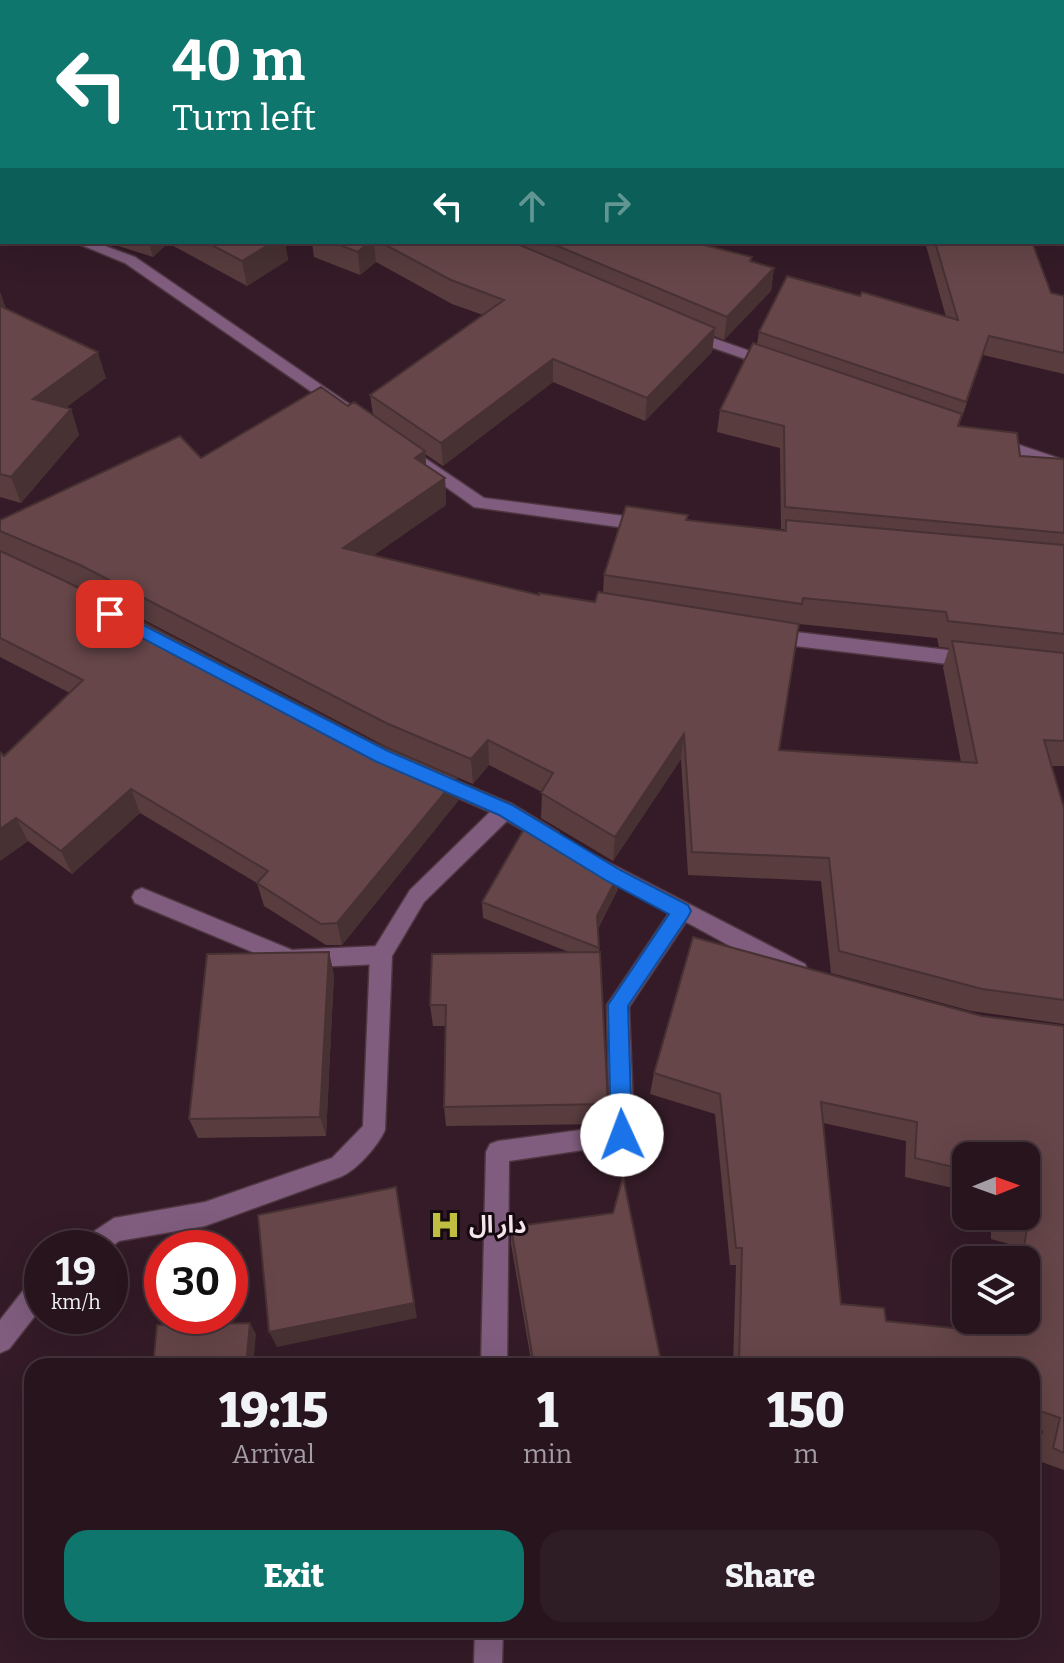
<!DOCTYPE html>
<html lang="en">
<head>
<meta charset="utf-8">
<style>
	:root { --surface:#27141d; --page:#2f1d26; --text:#f1f3f6; --muted:#a49ea4; --line:#43333b; --accent:#0f766e }
	body { margin:0; font-family:Bitter,"Noto Sans Arabic",serif; background:var(--page); color:var(--text); height:100vh; display:flex; flex-direction:column; font-size:30px; white-space:nowrap }
	* { box-sizing:border-box; margin:0 }
	p { font-size:26px; color:var(--muted) }
	.icon { flex:none; width:44px; height:44px; fill:none; stroke:currentColor; stroke-width:2; stroke-linecap:round; stroke-linejoin:round }
	.map { position:relative; flex:1; overflow:hidden }
	.details { position:absolute; left:24px; top:1358px; width:1016px; height:280px; display:flex; flex-direction:column; background:var(--surface); border-radius:24px; box-shadow:0 8px 32px #0002,0 0 0 2px var(--line) }
	.details>* { flex:none }
	.guide { position:absolute; left:0px; top:0px; width:1064px; height:244px; box-shadow:0 8px 32px #0002,0 0 0 2px var(--line); background:#0f766e; color:#fff; overflow:hidden }
	.needle { width:52px; rotate:89deg }
	.fabs { position:absolute; left:952px; top:1142px; display:grid; gap:16px }
	.fabs a { display:grid; place-items:center; width:88px; height:88px; border-radius:16px; background:var(--surface); box-shadow:0 8px 32px #0002,0 0 0 2px var(--line); font-size:40px }
	.speed { position:absolute; left:24px; top:1230px; display:flex; gap:16px; font-size:40px; font-weight:700; text-align:center }
	.speed>* { display:grid; place-content:center; width:104px; height:104px; border-radius:50%; background:var(--surface); box-shadow:0 8px 32px #0002,0 0 0 2px var(--line); line-height:1 }
	.speed small { font-size:20px; font-weight:400 }
	.speed .limit { border:12px solid #d22; background:#fff; color:#111 }
	.pin { position:absolute; display:grid; place-items:center; width:68px; height:68px; color:#fff; margin:-34px; border-radius:16px; box-shadow:0 4px 12px #0006 }
	.me { position:absolute; width:88px; margin:-44px; rotate:358deg; stroke-linejoin:round; filter:drop-shadow(0 0 6px #0008) }
	.turn { display:flex; align-items:center; gap:28px; height:168px; padding:0 40px; font-size:36px }
	.turn .icon { width:104px; height:104px; stroke-width:2.5 }
	.turn b { display:block; font-size:56px; line-height:68px }
	.lanes { display:flex; align-items:center; height:76px; padding:0 40px; background:#0003; justify-content:center; gap:40px; direction:ltr }
	.lanes .off { opacity:.35 }
	.eta { display:flex; justify-content:space-evenly; align-items:center; height:136px; text-align:center }
	.eta b { font-size:48px; font-weight:800; line-height:56px }
	.button { display:flex; gap:16px; margin-top:auto; padding:16px 40px }
	.button a { flex:1; height:92px; border-radius:24px; background:var(--accent); color:#fff; font-size:32px; font-weight:800; line-height:92px; text-align:center }
	.button a+a { background:var(--page); color:var(--text) }
	.map>svg:first-child { display:block }
	.lines { fill:none; stroke-linecap:round; stroke-linejoin:round }
	.lane-casing { stroke:#4f3742; stroke-width:3 }
	.street-casing { stroke:#4f3742; stroke-width:3 }
	.lane { fill:#805d7e; fill-rule:evenodd }
	.street { fill:#805d7e; fill-rule:evenodd }
	.wall { fill:#583c3e; fill-rule:evenodd }
	.shaded-wall { fill:#473132 }
	.building { fill:#664648; stroke:#473132; stroke-width:2; fill-rule:evenodd }
	.route { fill:#1a73e8; stroke:#114b97; stroke-width:2 }
	.labels { text-anchor:middle; stroke-width:6; stroke-linejoin:round; paint-order:stroke }
	.poi-label { font-size:24px; font-weight:bold; fill:#f6e4eb; stroke:#150a0f; text-anchor:start }
</style>
</head>
<body>
<div class="map">
<svg width="1064" height="1663" viewBox="0 0 1064 1663">
	<rect width="100%" height="100%" fill="#341b27"/>
	<g class="lines">
		<g class="lane-casing">
			<path id="lane" d="M142 888 292 950 381 946 389 948 392 955 389 962 381 964 291 968 135 903 132 897 135 891Z"/>
		</g>
		<g class="street-casing">
			<path id="street" d="M549 0H599L601 2H551Z
				M0 25H2V33H0Z
				M1062 91 1064 92V100L1062 99Z
				M0 208H2V217H0Z
				M74 242H94L135 257 349 404 341 409 335 408 125 263Z
				M690 330 778 361 781 364 773 369 768 367 685 338 682 335Z
				M996 437 1064 460V471L990 446V438Z
				M407 446 484 498 648 519 656 525 648 531 474 507 401 455V447Z
				M770 629 973 653 982 660 973 667 770 643 761 636Z
				M433 771 512 804 558 832 561 838 558 844 551 846 507 821 424 902 392 956 385 1130C378 1146 356 1171 340 1177L205 1226 119 1241 110 1248H78L81 1240 114 1218 205 1202 332 1158 363 1126 370 955 410 890 490 812 426 784 423 779 426 774Z
				M596 856 805 964 808 971 805 978 797 980 789 978 686 922 629 1007 634 1135 630 1143 509 1161 507 1366H481L486 1152 490 1144 498 1141 610 1126 607 1005 669 913 589 870 586 864 589 858Z
				M42 1275V1307L9 1349 0 1353V1320L33 1278Z
				M475 1630H503L502 1663H474Z"/>
		</g>
		<use href="#lane" class="lane"/>
		<use href="#street" class="street"/>
	</g>
	<path class="wall" d="M106 242H285L288 260 247 286 168 243 153 257Z
		M312 242H692L752 257V262L774 268 771 291 724 340 714 336 712 352 645 421 553 382 443 466 425 454 426 466 445 478 446 505 374 555 539 595 595 602 603 593 604 575 687 520 784 531V529H781L780 448 717 432 720 410 757 344 759 332 860 296 946 317 925 242H1032L1051 293 1064 296V374L983 355 959 426 1020 456 1064 459V766H1052L1064 808V1024L971 1011 831 973 821 881 688 875 681 759 613 861 541 818 542 792 489 765 473 784 389 748 89 591 47 573 458 801 342 945H326L264 906 257 883 140 813 72 874 28 841 0 861V752L4 756 70 693 0 657V520L201 458 348 406 373 415 370 395 483 315 452 304 376 262 360 275 314 257ZM799 624 937 638 939 647 949 648 943 667 961 762 779 750Z
		M0 292 6 309 106 378 65 408 71 409 79 435 21 503 0 497Z
		M603 862 602 866 618 889 598 929 608 1104 605 1124 446 1126 444 1107 445 1026H433L430 1005 569 952 483 918 482 902Z
		M334 974 326 1136 198 1138 189 1119Z
		M982 1016 1064 1026V1470L1036 1460 1043 1431 1032 1426V1366H733L736 1265H730L715 1114 650 1094 654 1073ZM823 1123 906 1141 905 1177 966 1191V1156H1026V1216H991V1239L1013 1245 1010 1260H1026V1320H1000L998 1333 886 1321 841 1304Z
		M511 1227 662 1366H532L511 1244Z"/>
	<path class="shaded-wall" d="M304 0H322L321 2H302Z
		M0 131 2 137V147L0 150Z
		M149 242H167L168 243 153 257Z
		M273 242H285L288 260 247 286 242 261Z
		M369 242H374L376 262 360 275 358 252Z
		M774 268 771 291 724 340 727 317Z
		M0 292 8 315 0 323Z
		M715 328 712 352 645 421 647 398Z
		M98 352 106 378 42 425 33 399Z
		M553 359V382L443 466 441 443Z
		M71 409 79 435 21 503 11 477Z
		M425 451 427 478 415 458Z
		M445 478 446 505 346 574 343 548Z
		M684 734 681 759 613 861 615 837Z
		M488 740 489 765 473 784 471 759Z
		M457 778 458 801 342 945 337 923Z
		M131 789 140 813 72 874 61 851Z
		M16 818 28 841 0 861V829Z
		M620 872 618 889 596 932 597 916Z
		M329 952 334 974 326 1136 320 1117Z
		M396 1187 417 1318 277 1347 269 1332Z
		M250 1323 256 1334 253 1366H246Z"/>
	<path class="building" d="M192 0H304L302 2H190Z
		M792 0H913V2H792Z
		M206 242H273L242 261Z
		M332 242H369L358 252Z
		M380 242H513L715 328 647 398 553 359 441 443 370 395 504 300 451 280Z
		M548 242H692L752 257 750 261 774 268 727 317Z
		M935 242H1032L1051 293 1064 296V353L989 336 966 402 759 332 787 276 860 296 862 292 958 320Z
		M0 306 98 352 33 399 71 409 11 477 0 474Z
		M753 343 962 414 958 426 1017 433 1020 456 1064 459V533L785 507 784 426 720 410Z
		M321 387 348 406 354 402 425 451 415 458 445 478 343 548 539 595V593L595 602 598 592 799 624 779 750 977 763 952 641 1064 653V741L1044 740 1064 808V1000L982 989 839 951 829 858 692 852 684 734 615 837 541 793 553 773 488 740 471 759 386 723 80 565 0 531V520L180 436 201 458Z
		M626 506 688 515 686 520 786 531V520L1064 545V634L948 621 946 612 803 598 802 604 604 575Z
		M0 551 65 581 369 740 457 778 337 923 321 924 257 883 268 871 131 789 61 851 16 818 0 829V752L4 756 83 680 0 638Z
		M529 820 603 862 601 865 620 872 597 916 599 948 482 902Z
		M693 937 982 1016 1064 1026V1453L1053 1448 1060 1418 1032 1408V1366H739L742 1248H736L720 1094 654 1073ZM821 1102 917 1122 915 1158 966 1170V1156H1026V1216H1004V1222L1027 1228 1022 1260H1026V1320H1012L1009 1334 886 1321 884 1308 841 1304Z
		M329 952 320 1117 189 1119 207 954Z
		M600 952 608 1104 444 1107 446 1005H430L432 954Z
		M623 1177 662 1366H534L511 1227 613 1213Z
		M396 1187 414 1303 269 1332 258 1215Z
		M250 1323 246 1366H153L157 1325Z"/>
	<path class="route" d="M110 608 388 751 512 805 620 870 688 905 691 911 688 917 628 1006 632 1135 629 1142 622 1145 614 1142 611 1135 608 1005 669 914 607 881 499 815 375 761 104 618V609Z"/>
	<defs>
		<g id="hospital-bare" transform="scale(2.4)"><path d="M-5-5h3v3.5h4V-5h3V5h-3V1.5h-4V5h-3Z" fill="#c0be41" stroke="#150a0f" stroke-width="2.5" paint-order="stroke"/></g>
	</defs>
	<g fill-rule="evenodd">
		<use href="#hospital-bare" x="445" y="1225"/>
	</g>
	<g class="labels">
		<g class="poi-label">
			<text x="469" y="1233">دار ال</text>
		</g>
	</g>
</svg>
<div class="fabs">
<a><svg class="needle" viewBox="-14 -14 28 28"><path d="M0-13l5 13h-10z" fill="#e53935"/><path d="M0 13l5-13h-10z" fill="#a49ea4"/></svg></a>
<a><svg class="icon" aria-label="layers" viewBox="0 0 24 24"><path d="M12 4l9 5-9 5-9-5zM3 14l9 5 9-5"/></svg></a>
</div>
<div class="speed"><div>19<small>km/h</small></div><div class="limit">30</div></div>
<div class="pin" style="left:110px;top:614px;background:#d93025"><svg class="icon" aria-label="arrive" viewBox="0 0 24 24"><path d="M6 21V4h12l-3 4 3 4H6"/></svg></div>
<svg class="me" style="left:622px;top:1135px" viewBox="-20 -20 40 40"><circle r="19" fill="#fff"/><path d="M0-13L10 11 0 6-10 11z" fill="#1a73e8"/></svg>
<div class="guide">
<div class="turn"><svg class="icon" aria-label="left" viewBox="0 0 24 24"><path d="M17 20v-9H6M10 6l-5 5 5 5"/></svg><div><b>40 m</b>Turn left</div></div>
<div class="lanes"><svg class="icon" aria-label="left" viewBox="0 0 24 24"><path d="M17 20v-9H6M10 6l-5 5 5 5"/></svg><svg class="icon off" aria-label="ahead" viewBox="0 0 24 24"><path d="M12 20V5M6 11l6-6 6 6"/></svg><svg class="icon off" aria-label="right" viewBox="0 0 24 24"><path d="M7 20v-9h11M14 6l5 5-5 5"/></svg></div>
</div>
<section class="details">
<div class="eta">
<div><b>19:15</b><p>Arrival</p></div>
<div><b>1</b><p>min</p></div>
<div><b>150</b><p>m</p></div>
</div>
<div class="button"><a>Exit</a><a>Share</a></div>
</section>
</div>
</body>
</html>
